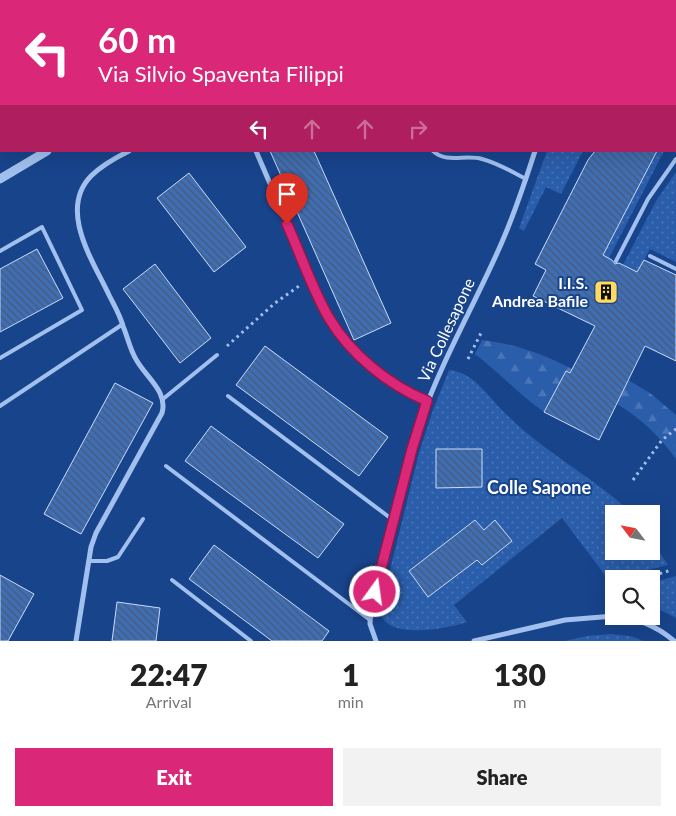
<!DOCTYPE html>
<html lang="en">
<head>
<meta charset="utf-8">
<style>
	:root { --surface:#fff; --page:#f2f2f2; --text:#222; --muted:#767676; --accent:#db2777 }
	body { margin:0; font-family:Lato,sans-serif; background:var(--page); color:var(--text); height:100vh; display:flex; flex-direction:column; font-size:19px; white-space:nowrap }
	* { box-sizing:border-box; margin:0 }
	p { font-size:16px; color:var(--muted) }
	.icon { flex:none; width:28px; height:28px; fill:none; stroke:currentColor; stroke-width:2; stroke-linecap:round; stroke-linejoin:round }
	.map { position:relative; height:641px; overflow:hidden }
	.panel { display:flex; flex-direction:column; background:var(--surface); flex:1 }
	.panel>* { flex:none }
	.top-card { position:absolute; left:0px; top:0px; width:676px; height:152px; box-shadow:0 5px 20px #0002; background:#db2777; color:#fff; overflow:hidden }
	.needle { width:32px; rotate:302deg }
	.fabs { position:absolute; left:605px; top:505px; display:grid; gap:10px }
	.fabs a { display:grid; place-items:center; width:55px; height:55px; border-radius:0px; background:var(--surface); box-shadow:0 5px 20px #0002; font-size:25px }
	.pin { position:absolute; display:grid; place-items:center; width:42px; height:42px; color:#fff; margin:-51px -21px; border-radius:50% 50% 50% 0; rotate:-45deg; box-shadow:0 0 5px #0007 }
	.pin .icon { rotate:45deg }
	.me { position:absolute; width:55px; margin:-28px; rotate:14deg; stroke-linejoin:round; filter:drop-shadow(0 0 4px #0008) }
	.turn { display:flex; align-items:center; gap:18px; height:105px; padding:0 15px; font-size:22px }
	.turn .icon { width:65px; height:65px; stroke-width:2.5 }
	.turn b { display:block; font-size:35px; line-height:42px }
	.lanes { display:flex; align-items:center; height:48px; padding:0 15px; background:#0003; justify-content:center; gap:25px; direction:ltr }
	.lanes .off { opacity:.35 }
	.eta { display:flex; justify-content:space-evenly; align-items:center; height:85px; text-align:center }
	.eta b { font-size:30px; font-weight:800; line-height:35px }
	.primary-button { display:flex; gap:10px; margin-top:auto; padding:10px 15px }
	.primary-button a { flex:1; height:58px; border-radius:0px; background:var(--accent); color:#fff; font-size:20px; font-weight:800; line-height:58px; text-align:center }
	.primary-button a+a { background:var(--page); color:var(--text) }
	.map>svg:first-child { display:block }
	.grass { fill:url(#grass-dots) }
	.forest { fill:url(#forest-firs) }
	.building { fill:url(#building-back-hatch); stroke:#c8dcfa }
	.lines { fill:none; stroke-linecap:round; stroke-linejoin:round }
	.path { stroke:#a2c0ee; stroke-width:3; stroke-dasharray:2.5 4; stroke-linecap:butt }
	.service { stroke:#a2c0ee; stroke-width:4 }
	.minor { stroke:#a2c0ee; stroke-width:5 }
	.tertiary { stroke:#a2c0ee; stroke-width:9 }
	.route-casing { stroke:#8e194d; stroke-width:12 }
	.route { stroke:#db2777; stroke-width:9 }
	.labels { text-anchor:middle; stroke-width:4; stroke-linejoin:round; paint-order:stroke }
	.poi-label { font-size:16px; font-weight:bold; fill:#fff; stroke:#18448c; text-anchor:end }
	.street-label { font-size:16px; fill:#fff; stroke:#18448c }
	.neighbourhood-label { font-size:18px; font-weight:bold; fill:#fff; stroke:#18448c }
</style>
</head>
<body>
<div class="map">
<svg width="676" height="641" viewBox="0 0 676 641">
	<defs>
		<pattern id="grass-dots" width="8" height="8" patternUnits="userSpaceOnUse" patternTransform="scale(1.25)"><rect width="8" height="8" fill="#2a5daa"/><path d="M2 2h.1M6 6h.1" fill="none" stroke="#4a75b7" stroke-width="1.8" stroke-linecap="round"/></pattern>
		<pattern id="forest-firs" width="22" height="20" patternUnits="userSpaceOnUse" patternTransform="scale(1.25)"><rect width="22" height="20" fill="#2a5daa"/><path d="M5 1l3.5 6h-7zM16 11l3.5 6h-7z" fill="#4a75b7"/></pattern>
		<pattern id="building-back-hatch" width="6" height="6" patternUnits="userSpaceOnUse" patternTransform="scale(1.25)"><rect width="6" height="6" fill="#406eb4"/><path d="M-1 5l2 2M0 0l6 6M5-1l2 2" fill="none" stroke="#475a76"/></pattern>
	</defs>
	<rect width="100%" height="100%" fill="#18448c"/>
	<path class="grass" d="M36 0H274L275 1H36Z
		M547 151H583L561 194 546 187 524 231 519 228Z
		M657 151H664L609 258 603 255Z
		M676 172V262L650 249 637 273 623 265 656 201Z
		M449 370C473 372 486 394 502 410 540 450 590 475 631 512L632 514H614V551H651V539L668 565 635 573 634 579H614V587L562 518 454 605 467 622C441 631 371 641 382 602L419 453 433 410Z
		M676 576V618L651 605V583Z
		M610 634 630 636 644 641H565L587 636Z"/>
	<path class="forest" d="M482 340C515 344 543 354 572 369L570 373 566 371 544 412C519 395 499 372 475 354Z
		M628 380 650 393 676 415V459C659 436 642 419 617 404Z"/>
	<path class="building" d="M270 151H314L391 323 354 340Z
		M595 151H657L603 255 612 260 615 264 619 263 637 272 644 260 676 275V361L645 346 599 440 544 412 566 371 570 373 595 326 533 296 546 270 535 264 588 160Z
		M189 173 246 247 214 272 157 198Z
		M37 249 63 298 0 332V269Z
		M155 264 211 338 180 363 123 289Z
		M265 346 388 437 359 476 236 385Z
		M115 383 153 403 81 534 44 514Z
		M211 426 344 524 318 558 185 461Z
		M436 449H482V487L436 488Z
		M475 520 484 530 495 520 512 541 482 565 477 560 428 597 409 571Z
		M214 545 329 631 322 641H272L189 579Z
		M0 575 34 594 8 641H0Z
		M117 602 160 608 156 641H112Z"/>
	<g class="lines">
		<path class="path" d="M227 346 275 303 299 286
			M468 359 482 331
			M633 480 662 440 676 429
			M641 579 672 570"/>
		<path class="service" d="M286 0 287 1
			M433 151C447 164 465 154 482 159 498 163 512 172 526 179
			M0 251 42 227 82 310 0 358
			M650 256 676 269
			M616 261 648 199 676 159
			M228 396 393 520
			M163 399 217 355
			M0 406 123 324
			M166 466 370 620
			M89 561H107L118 557 143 519
			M172 580 251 641"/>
		<path class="minor" d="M537 0V1
			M320 1 323 0
			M590 1V0
			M0 147 1 146
			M256 151C272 188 287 224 303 260 313 284 322 310 338 332 360 362 393 387 427 401
			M618 616C639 619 658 627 674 641
			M76 641 91 547 96 533 162 413C168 392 147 378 137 361 130 350 128 338 123 326 120 315 114 305 109 295 93 261 58 210 91 176 102 165 115 158 129 151
			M376 641 370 624 371 606 421 420C443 358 476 302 502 242 515 212 525 182 535 151
			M474 641 565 620 614 616"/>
		<path class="tertiary" d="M404 1 406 0
			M0 179 47 151"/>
	</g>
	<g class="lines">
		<g class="route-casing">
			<path id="route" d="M287 224C301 255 312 289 329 318 351 355 389 385 427 401L412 449 375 592"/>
		</g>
		<use href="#route" class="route"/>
	</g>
	<defs>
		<g id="building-square" transform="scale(1.25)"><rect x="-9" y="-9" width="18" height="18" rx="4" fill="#ffda5f" stroke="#18448c"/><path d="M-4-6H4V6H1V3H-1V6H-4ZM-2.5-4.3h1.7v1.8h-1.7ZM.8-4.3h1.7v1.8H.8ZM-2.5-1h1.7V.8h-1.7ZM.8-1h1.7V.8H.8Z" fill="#111"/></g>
	</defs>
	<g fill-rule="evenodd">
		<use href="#building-square" x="606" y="292"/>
	</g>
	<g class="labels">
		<g class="poi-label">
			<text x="588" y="289">I.I.S.<tspan x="588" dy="18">Andrea Bafile</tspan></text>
		</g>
		<g class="street-label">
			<text transform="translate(446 330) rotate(-65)" y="6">Via Collesapone</text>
		</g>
		<g class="neighbourhood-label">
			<text x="539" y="494">Colle Sapone</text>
		</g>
	</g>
</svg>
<div class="fabs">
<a><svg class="needle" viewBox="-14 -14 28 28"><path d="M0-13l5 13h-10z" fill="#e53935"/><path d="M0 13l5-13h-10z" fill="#767676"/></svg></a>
<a><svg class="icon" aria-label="search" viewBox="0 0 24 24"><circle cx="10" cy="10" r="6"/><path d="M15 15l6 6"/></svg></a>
</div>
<div class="pin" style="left:287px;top:224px;background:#d93025"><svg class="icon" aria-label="arrive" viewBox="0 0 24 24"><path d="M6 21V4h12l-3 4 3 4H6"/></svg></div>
<svg class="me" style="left:375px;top:592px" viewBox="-20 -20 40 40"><circle r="17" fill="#db2777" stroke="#fff" stroke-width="3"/><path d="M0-11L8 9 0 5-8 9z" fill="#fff"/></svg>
<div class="top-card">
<div class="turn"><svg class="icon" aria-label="left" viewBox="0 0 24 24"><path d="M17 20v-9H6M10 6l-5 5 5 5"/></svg><div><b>60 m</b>Via Silvio Spaventa Filippi</div></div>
<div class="lanes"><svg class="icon" aria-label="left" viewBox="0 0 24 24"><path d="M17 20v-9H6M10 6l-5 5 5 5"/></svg><svg class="icon off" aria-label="ahead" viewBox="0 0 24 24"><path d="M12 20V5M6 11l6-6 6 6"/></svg><svg class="icon off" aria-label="ahead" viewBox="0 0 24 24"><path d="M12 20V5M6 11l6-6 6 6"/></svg><svg class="icon off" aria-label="right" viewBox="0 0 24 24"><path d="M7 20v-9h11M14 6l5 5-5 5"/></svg></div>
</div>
</div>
<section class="panel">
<div class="eta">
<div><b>22:47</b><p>Arrival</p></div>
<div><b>1</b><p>min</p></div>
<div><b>130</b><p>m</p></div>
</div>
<div class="primary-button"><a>Exit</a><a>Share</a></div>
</section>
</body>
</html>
